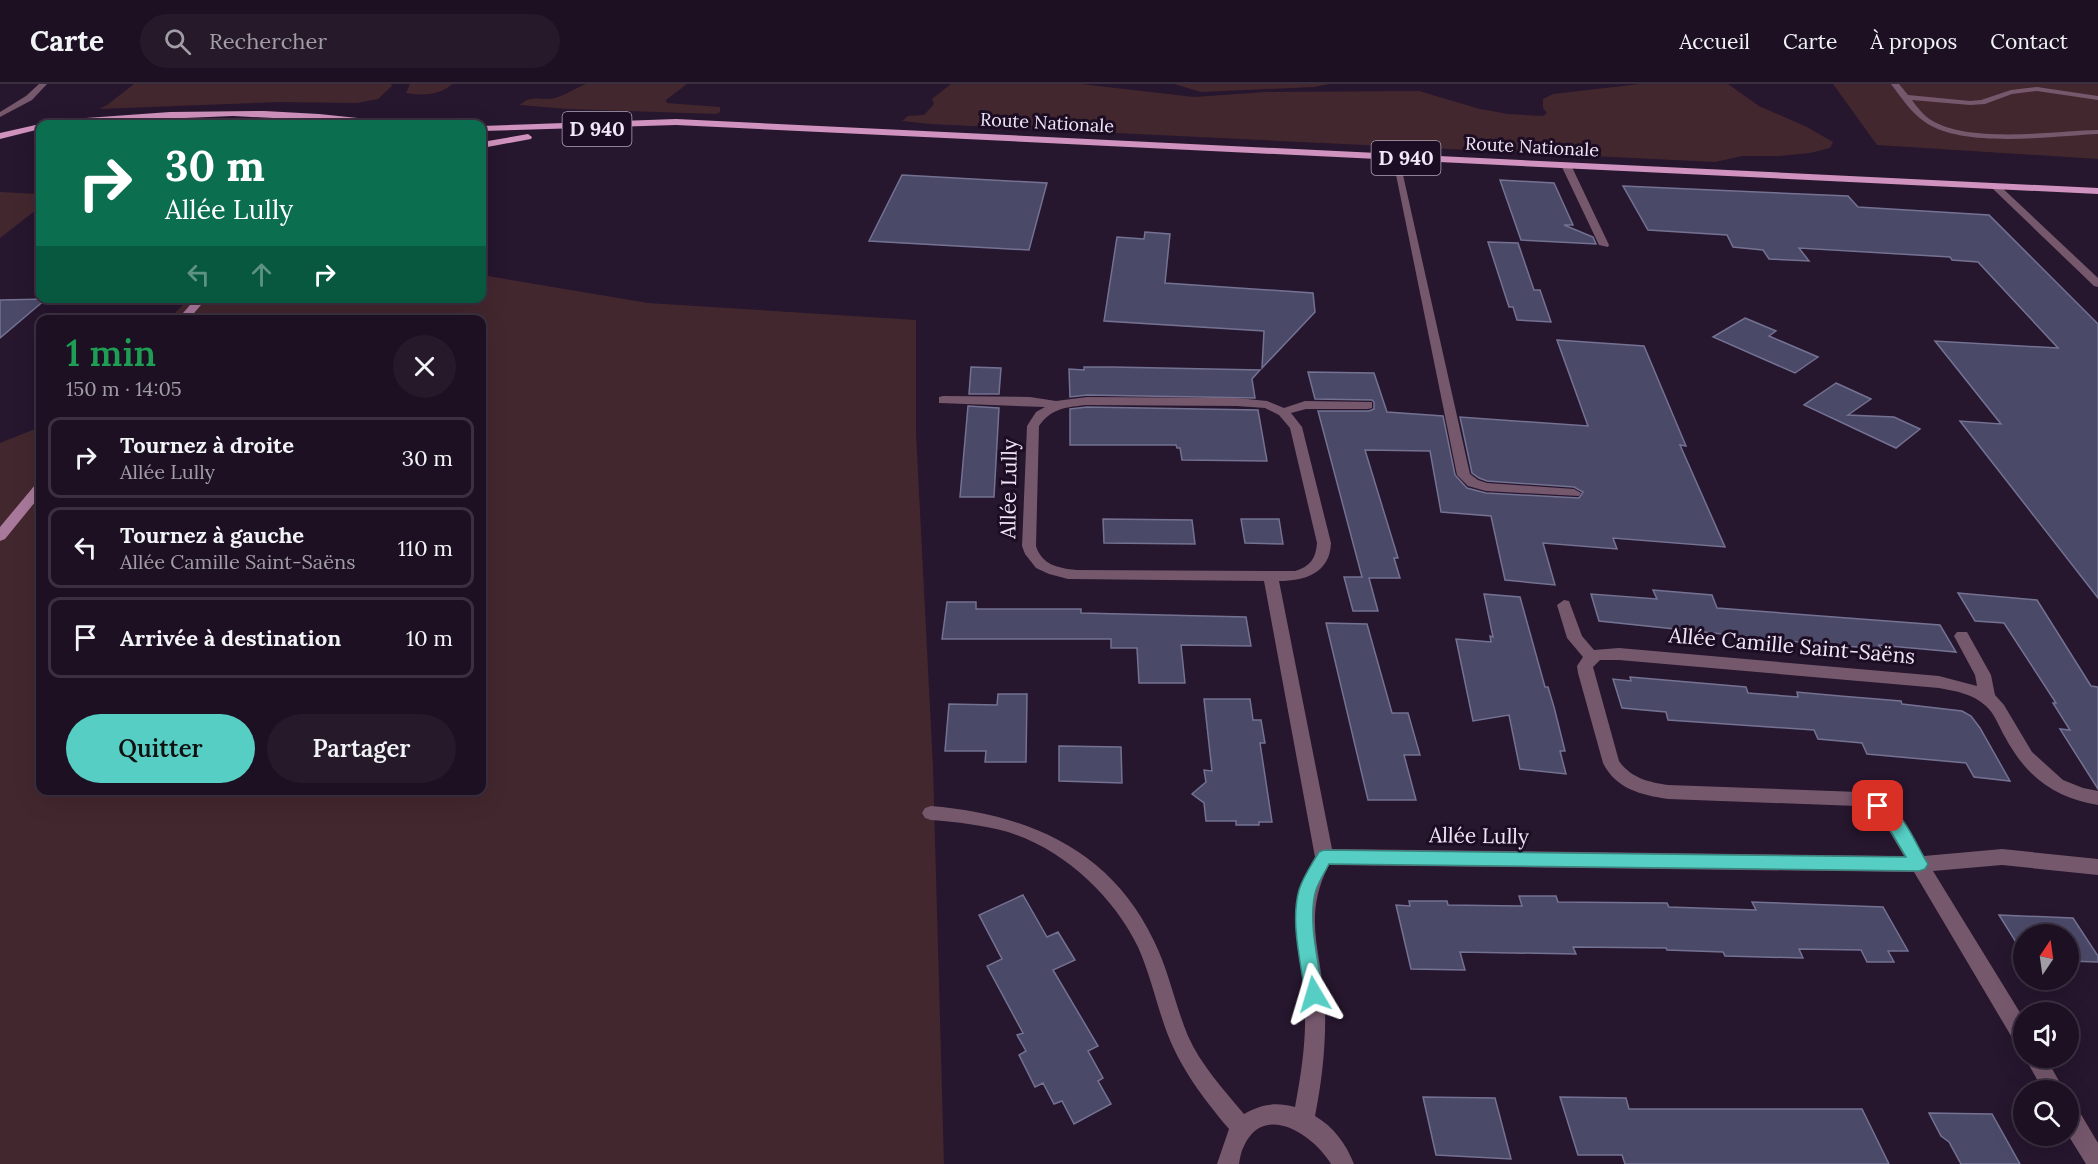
<!DOCTYPE html>
<html lang="fr">
<head>
<meta charset="utf-8">
<style>
	:root { --surface:#1c1022; --page:#25192a; --text:#f1f3f6; --muted:#a09da5; --line:#3a3040; --accent:#56cec4 }
	body { margin:0; font-family:Lora,serif; background:var(--page); color:var(--text); height:100vh; display:flex; flex-direction:column; font-size:22px; white-space:nowrap }
	* { box-sizing:border-box; margin:0 }
	p { font-size:20px; color:var(--muted) }
	.icon { flex:none; width:33px; height:33px; fill:none; stroke:currentColor; stroke-width:2; stroke-linecap:round; stroke-linejoin:round }
	.map { position:relative; flex:1; overflow:hidden }
	.side { position:absolute; left:36px; top:231px; width:450px; height:480px; display:flex; flex-direction:column; background:var(--surface); border-radius:12px; box-shadow:0 6px 24px #0002,0 0 0 2px var(--line) }
	.side>* { flex:none }
	.banner { position:absolute; left:36px; top:36px; width:450px; height:183px; border-radius:12px; box-shadow:0 6px 24px #0002,0 0 0 2px var(--line); background:#0b6e4f; color:#fff; overflow:hidden }
	.needle { width:39px; rotate:13deg }
	.tools { position:absolute; left:2013px; top:840px; display:grid; gap:12px }
	.tools a { display:grid; place-items:center; width:66px; height:66px; border-radius:50%; background:var(--surface); box-shadow:0 6px 24px #0002,0 0 0 2px var(--line); font-size:30px }
	.pin { position:absolute; display:grid; place-items:center; width:51px; height:51px; color:#fff; margin:-26px; border-radius:12px; box-shadow:0 3px 9px #0006 }
	.me { position:absolute; width:66px; margin:-33px; rotate:353deg; stroke-linejoin:round; filter:drop-shadow(0 0 4px #0008) }
	.turn { display:flex; align-items:center; gap:21px; height:126px; padding:0 30px; font-size:27px }
	.turn .icon { width:78px; height:78px; stroke-width:2.5 }
	.turn b { display:block; font-size:42px; line-height:51px }
	.lanes { display:flex; align-items:center; height:57px; padding:0 30px; background:#0003; justify-content:center; gap:30px; direction:ltr }
	.lanes .off { opacity:.35 }
	.round { display:grid; place-items:center; flex:none; width:63px; height:63px; border-radius:32px; background:var(--page) }
	.head { display:flex; align-items:center; justify-content:space-between; height:102px; padding:0 30px }
	h1 { font-size:36px; font-weight:600; line-height:45px; color:#1e9e55 }
	.button { display:flex; gap:12px; margin-top:auto; padding:12px 30px }
	.button a { flex:1; height:69px; border-radius:36px; background:var(--accent); color:#111; font-size:24px; font-weight:600; line-height:69px; text-align:center }
	.button a+a { background:var(--page); color:var(--text) }
	ul { padding:0; list-style:none }
	li { display:flex; align-items:center; gap:18px; height:81px; margin:0 12px 9px; padding:0 18px; border:3px solid var(--line); border-radius:12px }
	li div { flex:1 }
	li b { display:block; font-size:22px }
	li em { font-style:normal }
	header { display:flex; align-items:center; gap:36px; box-sizing:border-box; height:84px; padding:0 30px; background:var(--surface); border-bottom:2px solid var(--line) }
	header strong { font-size:28px }
	nav { display:flex; gap:33px; margin-inline-start:auto; font-size:21px }
	.search { width:420px; height:54px; background:var(--page); display:flex; align-items:center; gap:15px; box-sizing:border-box; padding:0 21px; border-radius:33px; color:var(--muted); font-size:22px }
	.map>svg:first-child { display:block }
	.green { fill:#43272e }
	.building { fill:#4b4968; stroke:#747292; stroke-width:1.5 }
	.lines { fill:none; stroke-linecap:round; stroke-linejoin:round }
	.lane { fill:#76586d; fill-rule:evenodd }
	.street { fill:#76586d; fill-rule:evenodd }
	.secondary { fill:#a9799b; fill-rule:evenodd }
	.primary { fill:#d092be; fill-rule:evenodd }
	.route { fill:#56cec4; stroke:#38867f; stroke-width:1.5 }
	.labels { text-anchor:middle; stroke-width:6; stroke-linejoin:round; paint-order:stroke }
	.far-street-label { font-size:18px; fill:#f0e6f7; stroke:#1c0d24 }
	.shield { fill:#1c0d24; stroke:#b0a5b8; stroke-width:1.5 }
	.shield-label { font-size:20px; font-weight:bold; fill:#f0e6f7 }
	.street-label { font-size:21px; fill:#f0e6f7; stroke:#1c0d24 }
</style>
</head>
<body>
<header>
<strong>Carte</strong>
<div class="search"><svg class="icon" aria-label="search" viewBox="0 0 24 24"><circle cx="10" cy="10" r="6"/><path d="M15 15l6 6"/></svg>Rechercher</div>
<nav><a>Accueil</a><a>Carte</a><a>À propos</a><a>Contact</a></nav>
</header>
<div class="map">
<svg width="2098" height="1080" viewBox="0 0 2098 1080">
	<rect width="100%" height="100%" fill="#26162e"/>
	<path class="green" d="M134 0H391L392 2 378 15 357 19 279 18 99 25 107 21Z
		M410 0H452C441 11 421 12 406 9Z
		M586 0H687L666 16 667 19 720 23V28L716 30 568 25 520 21C529 12 537 15 548 15 560 15 575 4 586 0Z
		M951 0H1081L1194 13 1266 8 1419 7 1480 25 1508 30 1543 32 1547 29 1543 24V15L1553 10 1640 0H1728L1759 22 1807 43 1833 58 1830 64 1810 69 1779 72H1742L1715 78 930 40 902 37 908 32 924 31 934 20 932 15Z
		M1174 0H1329L1314 3 1201 8Z
		M1833 0H2098V75L1877 61Z
		M0 108 40 110V123L0 154Z
		M482 191 648 219 916 236V349L933 683 944 1080H0V359L40 343V706H482V236L169 235 190 214H482Z"/>
	<path class="building" d="M902 91 1047 99 1029 166 869 157Z
		M1500 96 1554 99 1573 141H1564L1593 153 1596 160 1521 156Z
		M1623 102 1848 112 1858 123 1989 131 2098 240V514L1960 337 2001 340 1935 257 2058 264 1978 178 1952 176 1950 173 1799 164 1809 177 1769 175 1763 166 1733 163 1727 151 1648 146Z
		M1145 148 1170 150 1165 199 1313 209 1315 228 1262 284 1264 247 1104 237 1117 153 1144 155Z
		M1488 158 1518 159 1534 206H1540L1551 238 1517 236 1513 223H1509Z
		M46 215 0 254V216Z
		M1745 234 1776 247 1769 252 1818 273 1795 289 1713 253Z
		M1557 256 1644 262 1686 362 1680 361 1725 463 1613 454 1617 465 1543 459 1555 501 1505 496 1491 432 1441 428 1430 367 1365 366 1398 474H1394L1400 494H1369L1378 527H1353L1344 493H1362L1318 327H1369L1374 325V318L1372 316 1315 315 1308 288 1374 289 1387 328 1443 332 1455 391 1467 404 1486 409 1579 414 1583 408 1574 403 1487 397 1479 394 1472 389 1460 333 1588 342Z
		M971 283 1001 284 999 310H969Z
		M1084 283H1112L1260 286 1252 295 1255 314 1087 311 1070 313 1069 285 1084 286Z
		M1836 299 1871 315 1848 331 1894 333 1920 345 1896 364 1804 321Z
		M968 322 999 324 994 413H960Z
		M1087 323 1258 326 1267 377 1182 376 1180 364H1177L1176 361H1070V325Z
		M1103 435 1192 436 1195 460 1104 459Z
		M1241 435H1279L1283 460 1245 459Z
		M1653 506 1712 511 1717 524 1940 541 1956 568 1879 561 1881 565 1808 559 1599 537 1591 510 1657 515Z
		M1958 509 2037 516 2091 602 2098 603V705L2060 645 2070 646 2053 619H2056L2004 539 1975 537Z
		M1484 510 1520 513 1545 603H1548L1554 623 1565 667H1560L1566 690 1520 685 1509 631 1473 637 1456 555 1491 558 1490 552 1493 553Z
		M947 518H976V525H1081V529L1246 533 1251 562 1181 561 1185 599H1139L1137 564H1111V555H942Z
		M1326 539 1367 540 1392 629H1408L1420 671H1404L1416 716H1368Z
		M1630 593 1746 603 1748 609 1798 613 1797 608 1840 612 1901 617 1902 620 1962 627 1971 632 1980 644 2010 697 1974 693 1966 679 1867 670 1862 659 1818 655 1814 646 1668 636 1666 628 1622 624 1613 595 1631 597Z
		M998 610H1027L1026 678H985L986 667H945L949 620 997 621Z
		M1204 615H1250L1253 636H1261L1265 659H1260L1272 738H1259V741H1236V737H1206L1204 719 1192 710 1206 698 1204 686 1212 687Z
		M1059 662 1121 663 1122 699 1059 697Z
		M1023 811 1047 853 1058 848 1075 876 1053 886 1098 962 1088 967 1103 994 1098 997 1111 1020 1074 1040 1062 1017 1054 1020 1043 999 1035 1003 1019 971 1026 967 1017 951 1023 949 987 882 1002 875 979 831Z
		M1519 812H1556L1558 818 1667 819 1669 823 1756 826 1752 818 1883 823 1908 867H1888L1894 878H1867L1861 866 1799 865 1803 874 1725 872 1723 868 1667 866 1666 864 1573 863 1576 870 1460 868 1465 886 1411 885 1396 821 1410 822 1409 817H1447L1448 821 1522 822Z
		M1999 831 2073 834 2098 872V878L2068 877V850H2024V871Z
		M1423 1013 1495 1014 1511 1075 1436 1071Z
		M1560 1013 1626 1014 1629 1025H1862L1889 1080H1625L1622 1071H1578Z
		M1929 1029 1992 1030 2020 1080H1961L1949 1058 1941 1052Z"/>
	<g class="lines">
		<path class="lane" d="M39 0H47L32 16 0 33V28L26 12Z
			M1891 0H1899L1908 11 1970 17 1981 16 2011 6 2037 3 2098 12V16L2037 7 2012 10 1985 20 1970 21 1912 16C1917 23 1923 31 1931 36 1969 60 2054 47 2098 46V50C2052 52 1963 65 1925 38 1911 29 1901 13 1891 0Z"/>
		<path class="street" d="M1392 71 1399 73 1470 390 1478 396 1487 399 1574 405 1581 409 1579 412 1486 407 1468 402 1457 391Z
			M1563 79 1571 81 1609 161 1608 163 1599 161 1561 81Z
			M1992 100H1998L2098 194V203L2094 202 1992 104Z
			M943 312 1030 313 1056 317 1087 313 1237 314 1267 317 1284 324 1305 317 1372 318V324L1368 325H1306L1291 329 1302 343 1331 459C1330 489 1305 497 1279 497L1332 765 1904 772 1881 733 1857 722 1668 715C1641 711 1616 705 1603 679L1578 589 1577 582 1583 573 1567 554 1557 521 1564 516 1569 517 1582 552 1594 566 1619 564 1939 592 1977 602 1975 591 1954 552 1957 548H1967L1991 591 1995 611 2004 621 2032 668 2063 696 2083 704 2098 707V721C2054 714 2026 692 2005 653 1999 643 1995 630 1986 622 1973 610 1956 607 1939 604L1619 576H1600L1593 583 1619 677C1631 694 1648 698 1668 701L1859 708 1893 723 1924 772 2002 765 2098 775V791L2002 781 1933 787 2024 935V965L2017 962 1914 788 1329 781C1301 835 1323 870 1325 926 1326 961 1322 997 1315 1032 1334 1043 1346 1060 1354 1080H1331C1315 1052 1264 1017 1244 1062 1241 1067 1240 1074 1239 1080H1217L1229 1045C1203 1014 1180 984 1166 946 1156 918 1150 890 1138 863 1113 811 1063 765 1008 748 983 741 957 738 931 736L925 734 922 729 925 724 931 722C1026 730 1111 765 1154 857 1169 887 1175 921 1188 952 1201 981 1223 1005 1244 1030 1262 1020 1275 1018 1295 1023 1301 991 1306 959 1305 926 1303 862 1280 835 1315 773L1264 497 1068 495 1049 490 1036 484 1025 470 1022 462 1027 342 1036 328 1045 323 939 319V313ZM1087 321 1237 322 1265 324 1279 331 1290 344 1317 459C1316 474 1310 483 1295 487L1076 486C1058 484 1042 481 1036 462L1039 342C1051 324 1067 323 1087 321Z
			M2025 974H2046L2064 1006H2043Z
			M2068 1020 2076 1022 2098 1059V1080H2086L2068 1051Z"/>
		<path class="secondary" d="M196 214H207L188 236H177Z
			M40 400V412L5 455 0 457V443L35 401Z"/>
		<path class="primary" d="M264 27 319 30 387 37 391 40 233 32 40 40V45L0 55V49L40 40 44 37 170 28Z
			M676 35 2098 104V110L676 41 482 47V42Z
			M421 37H455L459 40H417Z
			M528 50 532 53 531 55 482 64V58Z"/>
	</g>
	<path class="route" d="M1878 716C1901 723 1914 756 1925 775L1928 780 1925 785 1919 787 1329 780C1325 788 1319 797 1316 806 1307 834 1319 881 1323 910L1321 916 1314 919 1308 916 1305 910C1301 878 1290 838 1299 806 1303 793 1312 780 1319 768L1324 766 1906 773 1887 741 1871 722 1873 718Z"/>
	<g class="labels">
		<g class="far-street-label">
			<text transform="translate(1047 39) rotate(3)" y="6">Route Nationale</text>
			<text transform="translate(1532 63) rotate(3)" y="6">Route Nationale</text>
		</g>
		<g class="shield">
			<rect x="562.5" y="28" width="69" height="34" rx="4.5"/>
			<rect x="1371.5" y="57" width="69" height="34" rx="4.5"/>
		</g>
		<g class="shield-label">
			<text x="597" y="52">D 940</text>
			<text x="1406" y="81">D 940</text>
		</g>
		<g class="street-label">
			<text transform="translate(1009 405) rotate(-89)" y="7">Allée Lully</text>
			<text transform="translate(1792 562) rotate(5)" y="7">Allée Camille Saint-Saëns</text>
			<text transform="translate(1479 752) rotate(1)" y="7">Allée Lully</text>
		</g>
	</g>
</svg>
<div class="tools">
<a><svg class="needle" viewBox="-14 -14 28 28"><path d="M0-13l5 13h-10z" fill="#e53935"/><path d="M0 13l5-13h-10z" fill="#a09da5"/></svg></a>
<a><svg class="icon" aria-label="sound" viewBox="0 0 24 24"><path d="M4 9h4l5-4v14l-5-4H4zM17 9q2 3 0 6"/></svg></a>
<a><svg class="icon" aria-label="search" viewBox="0 0 24 24"><circle cx="10" cy="10" r="6"/><path d="M15 15l6 6"/></svg></a>
</div>
<div class="pin" style="left:1878px;top:722px;background:#d93025"><svg class="icon" aria-label="arrive" viewBox="0 0 24 24"><path d="M6 21V4h12l-3 4 3 4H6"/></svg></div>
<svg class="me" style="left:1314px;top:910px" viewBox="-20 -20 40 40"><path d="M0-17L14 15 0 8-14 15z" fill="#56cec4" stroke="#fff" stroke-width="4"/></svg>
<div class="banner">
<div class="turn"><svg class="icon" aria-label="right" viewBox="0 0 24 24"><path d="M7 20v-9h11M14 6l5 5-5 5"/></svg><div><b>30 m</b>Allée Lully</div></div>
<div class="lanes"><svg class="icon off" aria-label="left" viewBox="0 0 24 24"><path d="M17 20v-9H6M10 6l-5 5 5 5"/></svg><svg class="icon off" aria-label="ahead" viewBox="0 0 24 24"><path d="M12 20V5M6 11l6-6 6 6"/></svg><svg class="icon" aria-label="right" viewBox="0 0 24 24"><path d="M7 20v-9h11M14 6l5 5-5 5"/></svg></div>
</div>
<section class="side">
<div class="head"><div><h1>1 min</h1><p>150 m · 14:05</p></div><a class="round"><svg class="icon" aria-label="close" viewBox="0 0 24 24"><path d="M6 6l12 12M18 6L6 18"/></svg></a></div>
<ul>
<li><svg class="icon" aria-label="right" viewBox="0 0 24 24"><path d="M7 20v-9h11M14 6l5 5-5 5"/></svg><div><b>Tournez à droite</b><p>Allée Lully</p></div><em>30 m</em></li>
<li><svg class="icon" aria-label="left" viewBox="0 0 24 24"><path d="M17 20v-9H6M10 6l-5 5 5 5"/></svg><div><b>Tournez à gauche</b><p>Allée Camille Saint-Saëns</p></div><em>110 m</em></li>
<li><svg class="icon" aria-label="arrive" viewBox="0 0 24 24"><path d="M6 21V4h12l-3 4 3 4H6"/></svg><div><b>Arrivée à destination</b></div><em>10 m</em></li>
</ul>
<div class="button"><a>Quitter</a><a>Partager</a></div>
</section>
</div>
</body>
</html>
